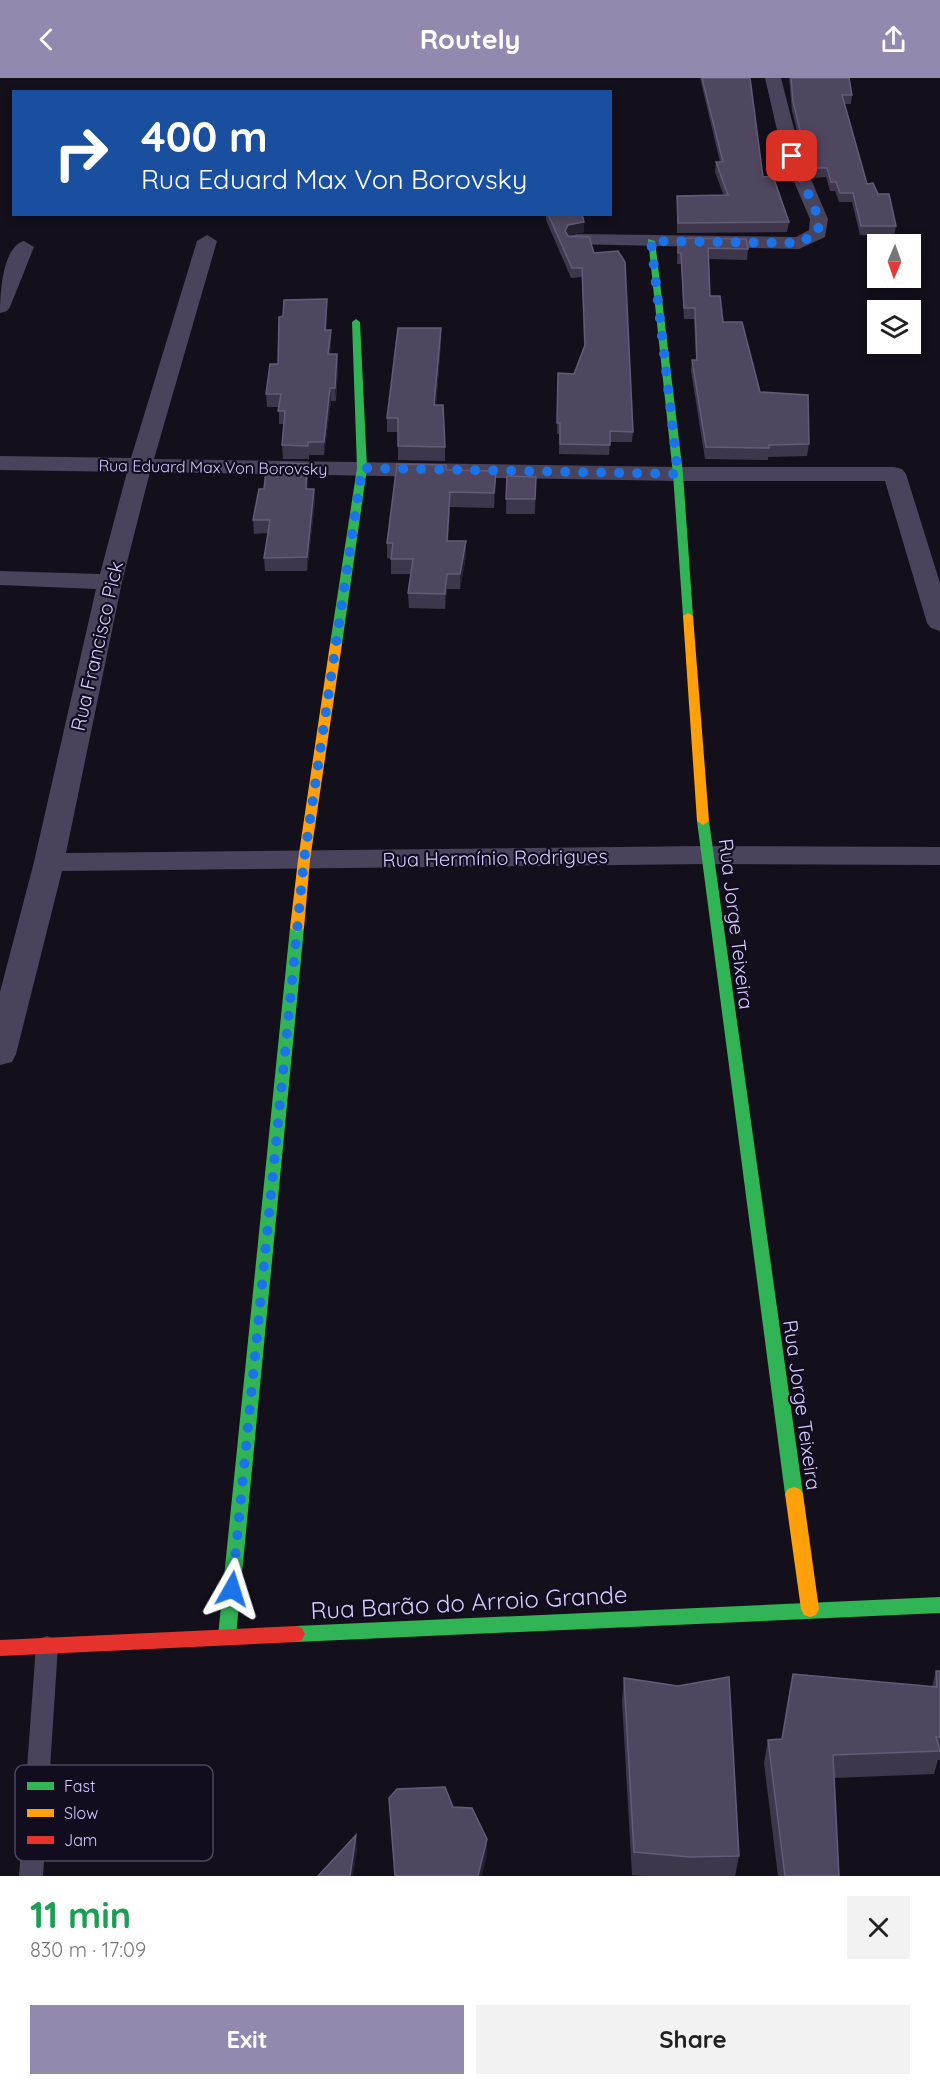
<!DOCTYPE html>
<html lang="en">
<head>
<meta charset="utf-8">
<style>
	:root { --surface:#fff; --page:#f2f2f2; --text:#222; --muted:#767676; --accent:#9389af }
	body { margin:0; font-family:Quicksand,sans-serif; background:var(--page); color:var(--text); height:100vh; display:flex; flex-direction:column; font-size:22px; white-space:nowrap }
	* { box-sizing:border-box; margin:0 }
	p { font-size:20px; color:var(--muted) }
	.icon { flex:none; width:33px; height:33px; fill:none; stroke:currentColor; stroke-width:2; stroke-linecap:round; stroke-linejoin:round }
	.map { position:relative; height:1798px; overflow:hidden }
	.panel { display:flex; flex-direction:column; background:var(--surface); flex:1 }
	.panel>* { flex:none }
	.top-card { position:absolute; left:12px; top:12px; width:600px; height:126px; border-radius:0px; box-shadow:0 3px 9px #0003; background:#1a4fa0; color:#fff; overflow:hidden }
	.needle { width:39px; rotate:182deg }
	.tools { position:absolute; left:867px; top:156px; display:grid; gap:12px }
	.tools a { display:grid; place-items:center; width:54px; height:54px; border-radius:0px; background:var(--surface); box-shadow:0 3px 9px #0003; font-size:30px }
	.pin { position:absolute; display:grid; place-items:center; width:51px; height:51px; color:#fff; margin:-26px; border-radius:12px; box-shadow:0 3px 9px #0006 }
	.me { position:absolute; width:66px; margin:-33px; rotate:6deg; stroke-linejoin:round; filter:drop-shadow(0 0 4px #0008) }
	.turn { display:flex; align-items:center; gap:21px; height:126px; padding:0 30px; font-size:27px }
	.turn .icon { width:78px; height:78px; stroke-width:2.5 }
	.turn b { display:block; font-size:42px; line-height:51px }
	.round { display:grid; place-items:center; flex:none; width:63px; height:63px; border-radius:0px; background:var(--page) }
	.headline { display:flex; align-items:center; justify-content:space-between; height:102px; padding:0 30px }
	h1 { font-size:36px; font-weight:800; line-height:45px; color:#1e9e55 }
	.button { display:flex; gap:12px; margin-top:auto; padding:12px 30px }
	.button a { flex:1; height:69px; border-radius:0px; background:var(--accent); color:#fff; font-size:24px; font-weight:800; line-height:69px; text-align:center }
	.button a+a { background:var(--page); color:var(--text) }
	header { display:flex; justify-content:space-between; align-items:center; height:78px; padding:0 30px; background:var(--accent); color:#fff; font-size:27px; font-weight:800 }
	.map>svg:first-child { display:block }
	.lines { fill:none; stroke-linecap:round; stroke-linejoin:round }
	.lane { fill:#49445c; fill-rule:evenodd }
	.street { fill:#49445c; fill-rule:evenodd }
	.fast { fill:#30b455; fill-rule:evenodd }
	.slow { fill:#ff9f0a; fill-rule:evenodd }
	.jam { fill:#e5322d; fill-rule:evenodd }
	.wall { fill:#3e374c }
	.shaded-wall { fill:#262130 }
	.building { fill:#4e475f; stroke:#645b78; stroke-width:1.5 }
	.route { stroke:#1a73e8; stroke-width:10; stroke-dasharray:0 18 }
	.labels { text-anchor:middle; stroke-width:4.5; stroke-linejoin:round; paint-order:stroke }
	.far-street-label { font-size:16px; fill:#d8caff; stroke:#120c1f }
	.street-label { font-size:20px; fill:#d8caff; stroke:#120c1f }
	.near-street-label { font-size:24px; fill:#d8caff; stroke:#120c1f }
	.key { fill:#120c1f; stroke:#4d4562; stroke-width:1.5 }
	.key-label { font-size:16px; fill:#d8caff }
</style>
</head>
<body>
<header><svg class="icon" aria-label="back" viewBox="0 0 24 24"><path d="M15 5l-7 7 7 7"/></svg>Routely<svg class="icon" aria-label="share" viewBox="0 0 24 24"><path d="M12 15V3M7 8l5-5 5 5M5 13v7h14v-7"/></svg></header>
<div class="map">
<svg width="940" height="1798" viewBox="0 0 940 1798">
	<rect width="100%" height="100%" fill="#13101b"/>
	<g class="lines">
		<path class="lane" d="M47 1558 55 1561 58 1568 43 1798H19L36 1568 39 1561Z"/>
		<path class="street" d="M765 0H781L801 78 828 141 825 159 799 171 570 166 567 162 570 158 577 156 796 159 809 152 810 141 783 78Z
			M207 157 217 163 154 381 678 389H894L902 391 906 396 940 505V553L931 550 927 545 885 403H678L150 394 122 504 66 775 706 768 940 769V787L706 786 62 793 16 976 12 984 0 987V914L34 784 96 511 0 507V493L100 496 127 394 0 392V378L131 380 197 163Z
			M24 163 34 169 10 229 7 233 0 235C0 217 2 169 24 163Z"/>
		<path class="fast" d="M648 161 655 163 683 396 693 538 688 541 683 538 673 396Z
			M356 241 360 244 367 390 342 566 336 569 330 566 357 390 352 244Z
			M703 739 709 743 803 1416 800 1421 794 1423 788 1421 785 1416 697 743Z
			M297 846 304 850 236 1558 233 1564 227 1566 221 1564 218 1558 290 850Z
			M940 1519V1535L296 1564 290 1562 287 1556 290 1550 296 1548Z"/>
		<path class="slow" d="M688 535 693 538 709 743 703 747 697 743 683 538Z
			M336 563 342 566 310 782 304 850 297 854 290 850 298 782 330 566Z
			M794 1409 800 1411 803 1416 819 1531 816 1537 810 1539 804 1537 801 1531 785 1416 788 1411Z"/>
		<path class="jam" d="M296 1548 302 1550 305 1556 302 1562 296 1564 0 1578V1562Z"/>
	</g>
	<path class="wall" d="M700 0H750L763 99 789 144 787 154 677 155V118H724L715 94 716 84H720Z
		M789 0H849L852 17 851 26H845L867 106 878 116 896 148 894 158 860 157 852 124H839L835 113H830L826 99 813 100 803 77 792 33Z
		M546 136H582L584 144V154L568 157V158L589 159 633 354 632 364H610L609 377 559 376V356H557L558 295 574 296 584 268 582 199 571 200 546 142Z
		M678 160 748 171 747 182 709 181 710 218 760 314 809 366 807 378 768 379V382L705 381 691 293 692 282H696L694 241H684L681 186H677Z
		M327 234 326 252H331V265L330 276H337L338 289 336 323H331L324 377H309V381H283L282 367 284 346H279V329H267L266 316 278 286Z
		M441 250V264L436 327 445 369V383L398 382V354H387V340Z
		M446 392 496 393 494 430 450 429 448 463H466V478L460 511H447L445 531 409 530 408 515 411 496H391V481L387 480V465Z
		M507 398 536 399 535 436H506Z
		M308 399 307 411H314L315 425 307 493H265L264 480 268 455 254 456 253 442 264 411Z
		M936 1593H940V1682H938L934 1696 834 1700 839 1798H778L764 1685 768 1662 782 1661 932 1609Z
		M624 1600 739 1778 735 1798H642L632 1797 622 1623Z"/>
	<path class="shaded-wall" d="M584 144V154L568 157 565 162V153L568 147Z
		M327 221V234L326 265 325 252Z
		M441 250V264L435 341 434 327Z
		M331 252V265L328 289V276Z
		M337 276 338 289 336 323 335 310Z
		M330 310 331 323 324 377V364Z
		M307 386 308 399 307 425 306 411Z
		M496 393V407L494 430V415Z
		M314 411 315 425 307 493V479Z
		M450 414V429L447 478V463Z
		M466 463V478L460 511V496Z
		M447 496V511L445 531V516Z
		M356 1757 357 1772 353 1798H350Z
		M487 1761V1777L482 1798H478Z"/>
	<path class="building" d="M702 0H750L763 99 773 98 789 144 678 145 677 118 728 117 716 84H723Z
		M791 0H849L852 17H842L867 106 873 105 878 116H889L896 148H861L853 115H840L836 104H831L827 90H814L804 68 793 24Z
		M548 136H582L584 144 568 147 565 153 568 158 589 159 594 175 618 173 625 184 633 354 610 353V367L560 366V345H557L558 295 574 296 585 267 582 190H572Z
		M678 160 746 161 748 171 708 170 710 218H720L723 244H742L760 314 808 317 809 366 769 367V370L706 369 692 282H697L695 230H684L681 175H678Z
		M327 221 325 252H331L328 276H337L335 310H330L324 364H308V368L282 367 285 333H278L281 316H266L270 286H278L279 239 283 238 284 222Z
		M398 250H441L434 327H443L445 369 398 368V340H387Z
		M281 385 307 386 306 411H314L307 479 264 480 270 442H253L259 411H264L266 393 280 392Z
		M397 386 446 387V392L496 393 494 415 450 414 447 463H466L460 496H447L445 516 408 515 413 481H391L393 465H387Z
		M507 398 536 399 535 421H506Z
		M936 1593H940V1659H936L940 1673 833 1677 839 1798H785L768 1662 782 1661 793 1596 937 1609Z
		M729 1599 739 1778 690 1779 634 1774 624 1600 678 1608Z
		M445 1709 453 1729 472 1730 487 1761 478 1798H395L389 1720 397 1711Z
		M356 1757 350 1798H318Z"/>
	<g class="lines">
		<path class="route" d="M232 1511 304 782 362 390 678 396 651 163 799 165 818 155 819 141 792 78"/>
	</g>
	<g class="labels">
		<g class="far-street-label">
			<text transform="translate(213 389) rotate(1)" y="6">Rua Eduard Max Von Borovsky</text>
		</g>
		<g class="street-label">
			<text transform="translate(97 568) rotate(-77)" y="7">Rua Francisco Pick</text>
			<text transform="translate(495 780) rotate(-1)" y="7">Rua Hermínio Rodrigues</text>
			<text transform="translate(736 846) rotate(83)" y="7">Rua Jorge Teixeira</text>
			<text transform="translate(802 1327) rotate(82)" y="7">Rua Jorge Teixeira</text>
		</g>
		<g class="near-street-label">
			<text transform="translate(469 1525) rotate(-3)" y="8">Rua Barão do Arroio Grande</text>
		</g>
	</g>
	<rect x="15" y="1687" width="198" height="96" rx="9" class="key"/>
	<rect x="27" y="1704" width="27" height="8" fill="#30b455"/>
	<rect x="27" y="1731" width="27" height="8" fill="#ff9f0a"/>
	<rect x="27" y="1758" width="27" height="8" fill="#e5322d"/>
	<g class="key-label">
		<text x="64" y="1714">Fast</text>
		<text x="64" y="1741">Slow</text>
		<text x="64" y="1768">Jam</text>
	</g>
</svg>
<div class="tools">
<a><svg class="needle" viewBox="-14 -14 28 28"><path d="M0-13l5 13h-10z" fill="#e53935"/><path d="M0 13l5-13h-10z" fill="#767676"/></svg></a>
<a><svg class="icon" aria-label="layers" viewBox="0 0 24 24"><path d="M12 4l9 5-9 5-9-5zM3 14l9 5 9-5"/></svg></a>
</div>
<div class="pin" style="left:792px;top:78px;background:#d93025"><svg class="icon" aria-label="arrive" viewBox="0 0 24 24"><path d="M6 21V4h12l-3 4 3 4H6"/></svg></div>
<svg class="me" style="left:232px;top:1511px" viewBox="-20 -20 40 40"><path d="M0-17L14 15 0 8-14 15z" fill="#1a73e8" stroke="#fff" stroke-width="4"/></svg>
<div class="top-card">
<div class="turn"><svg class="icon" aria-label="right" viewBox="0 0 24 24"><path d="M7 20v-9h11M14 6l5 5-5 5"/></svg><div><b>400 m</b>Rua Eduard Max Von Borovsky</div></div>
</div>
</div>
<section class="panel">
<div class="headline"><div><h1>11 min</h1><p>830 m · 17:09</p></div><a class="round"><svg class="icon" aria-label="close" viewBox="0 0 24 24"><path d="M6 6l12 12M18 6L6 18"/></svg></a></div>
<div class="button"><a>Exit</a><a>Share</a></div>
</section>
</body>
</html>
